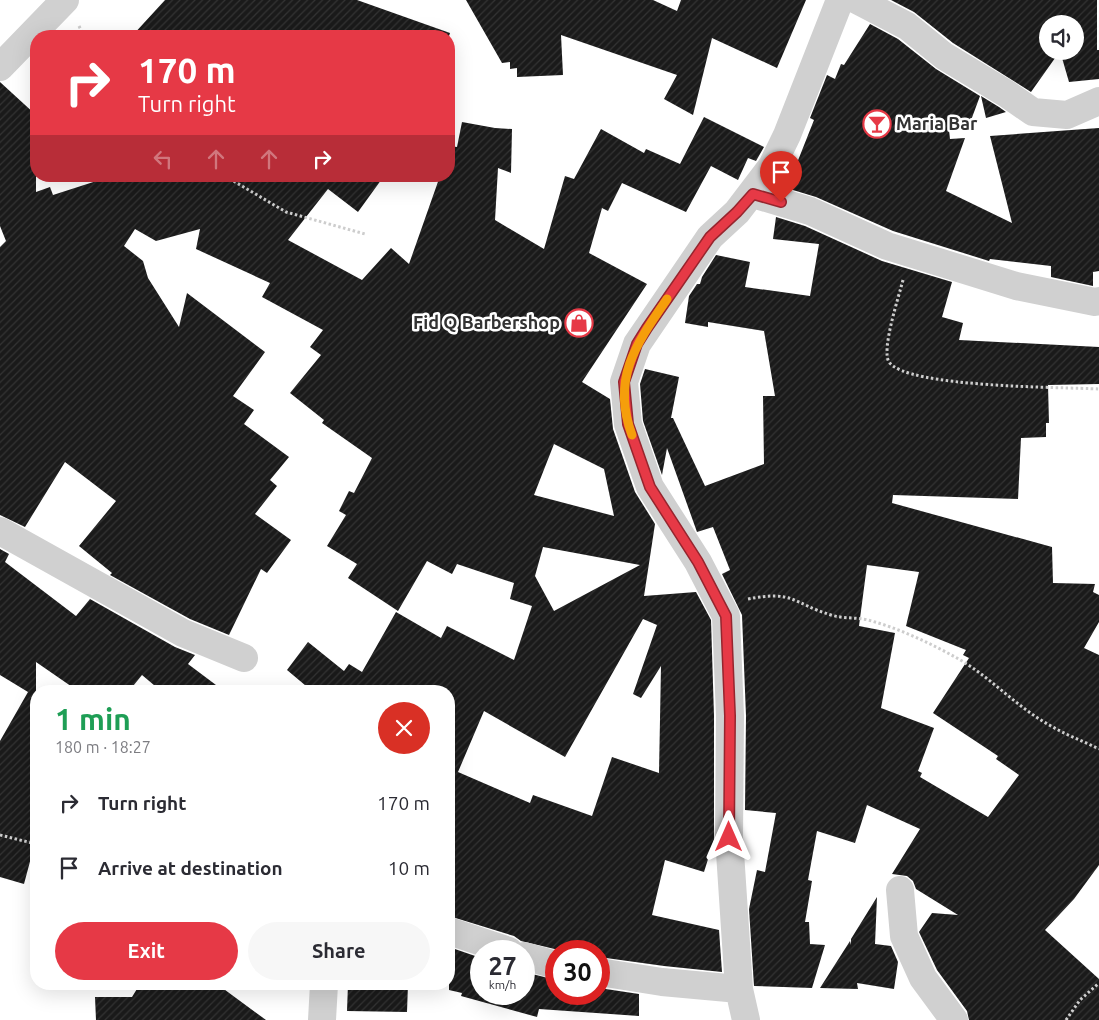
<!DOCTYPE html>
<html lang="en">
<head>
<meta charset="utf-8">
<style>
	:root { --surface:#fff; --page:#f7f7f7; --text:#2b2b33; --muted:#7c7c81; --accent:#e63946 }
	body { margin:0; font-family:Ubuntu,sans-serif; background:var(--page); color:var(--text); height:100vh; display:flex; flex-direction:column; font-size:19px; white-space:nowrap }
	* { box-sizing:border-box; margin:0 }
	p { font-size:16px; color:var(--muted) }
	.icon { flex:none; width:28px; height:28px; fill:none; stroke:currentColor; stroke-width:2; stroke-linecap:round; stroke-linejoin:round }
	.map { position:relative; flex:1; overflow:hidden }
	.drawer { position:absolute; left:30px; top:685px; width:425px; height:305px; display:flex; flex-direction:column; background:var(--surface); border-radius:20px; box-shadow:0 5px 20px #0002 }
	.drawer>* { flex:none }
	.hud { position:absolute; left:30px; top:30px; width:425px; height:152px; border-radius:20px; box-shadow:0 5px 20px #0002; background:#e63946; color:#fff; overflow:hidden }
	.controls { position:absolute; left:1039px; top:15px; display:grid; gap:10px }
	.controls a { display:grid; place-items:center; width:45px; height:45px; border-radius:50%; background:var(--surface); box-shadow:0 5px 20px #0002; font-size:25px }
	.speed { position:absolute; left:470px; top:940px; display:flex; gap:10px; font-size:25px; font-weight:700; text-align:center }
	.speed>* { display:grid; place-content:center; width:65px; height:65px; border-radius:50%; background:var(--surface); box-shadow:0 5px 20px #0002; line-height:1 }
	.speed small { font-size:12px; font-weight:400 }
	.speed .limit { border:8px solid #d22; background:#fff; color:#111 }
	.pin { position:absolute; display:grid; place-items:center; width:42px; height:42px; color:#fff; margin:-51px -21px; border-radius:50% 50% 50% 0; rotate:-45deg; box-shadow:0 0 5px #0007 }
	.pin .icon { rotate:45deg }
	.me { position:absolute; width:55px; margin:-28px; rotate:0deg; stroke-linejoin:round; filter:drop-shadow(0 0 4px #0008) }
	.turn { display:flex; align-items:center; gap:18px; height:105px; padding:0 25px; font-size:22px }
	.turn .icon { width:65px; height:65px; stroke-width:2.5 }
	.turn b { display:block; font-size:35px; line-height:42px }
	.lanes { display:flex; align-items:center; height:48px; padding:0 25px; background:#0003; justify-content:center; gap:25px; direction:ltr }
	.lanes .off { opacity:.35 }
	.round { display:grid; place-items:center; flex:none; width:52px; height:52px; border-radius:26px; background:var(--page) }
	.summary { display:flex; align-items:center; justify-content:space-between; height:85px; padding:0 25px }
	h1 { font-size:30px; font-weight:700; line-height:38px; color:#1e9e55 }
	.primary-button { display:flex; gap:10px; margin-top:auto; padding:10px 25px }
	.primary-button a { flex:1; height:58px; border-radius:30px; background:var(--accent); color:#fff; font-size:20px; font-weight:700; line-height:58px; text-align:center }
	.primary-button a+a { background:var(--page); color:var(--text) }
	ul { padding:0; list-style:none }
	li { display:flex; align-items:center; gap:15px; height:65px; padding:0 25px }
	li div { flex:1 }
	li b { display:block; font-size:19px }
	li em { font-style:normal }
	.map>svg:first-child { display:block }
	.building { fill:url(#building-hatch); fill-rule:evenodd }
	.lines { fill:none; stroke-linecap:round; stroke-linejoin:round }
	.path { stroke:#cdcdcd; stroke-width:3; stroke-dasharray:2.5 2.5; stroke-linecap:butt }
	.minor { stroke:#d0d0d0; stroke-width:28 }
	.route-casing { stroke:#96252e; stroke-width:12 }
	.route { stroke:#e63946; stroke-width:9 }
	.slow { stroke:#f59e0b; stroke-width:9 }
	.labels { text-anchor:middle; stroke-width:5; stroke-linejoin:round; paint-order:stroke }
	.poi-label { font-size:18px; font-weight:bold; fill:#333; stroke:#fff; text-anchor:start }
</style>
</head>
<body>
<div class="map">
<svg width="1099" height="1020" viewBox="0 0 1099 1020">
	<defs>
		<pattern id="building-hatch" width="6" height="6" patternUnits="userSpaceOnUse" patternTransform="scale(1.25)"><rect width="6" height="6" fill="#1a1a1a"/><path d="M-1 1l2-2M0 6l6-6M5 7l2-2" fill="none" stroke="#333"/></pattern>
	</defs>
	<rect width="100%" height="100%" fill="#fff"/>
	<path class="building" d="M165 0H357L450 33 449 36H132Z
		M466 0H653L677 11 681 0H806L777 68 712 38 693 115 664 99 677 75 561 35 563 75 517 77V68L510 69V62L502 63Z
		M891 0H1097V50H1099V79L1069 82 1060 51H1075V24H1048V51H1060L1031 92 953 43 914 12Z
		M870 24 898 39 936 69 980 96 970 123 949 130 950 139 965 138 946 191 1012 223 990 136 1099 128V271L1093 272V286L1051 277V266L990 259 989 261 893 231 816 197 783 187 791 167 795 168 814 120 810 118 827 75 835 79 841 64 844 65Z
		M0 82 36 115V192L50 187 53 195 112 176H384L358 212 328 189 288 240 362 280 391 248 409 264 440 176H449L450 146 457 147 462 122 495 128 512 129 511 173 498 168 495 220 544 249 565 176 574 179 601 129 644 153 646 149 680 164 704 117 764 147 756 161 748 158 738 180 711 166 686 212 622 183 608 211 602 208 589 253 647 284 582 382 610 399 613 429 635 492 655 524 644 596 696 592 711 620 714 716V840L704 872 665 860 652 915 719 930 722 972 664 966 599 957V951H563L521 941 514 936 449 916V691H312L287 670 308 642 344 671 349 664 362 672 396 612 441 638 447 626 514 660 532 606 510 599 514 583 457 564 452 574 427 561 398 611 348 578 357 564 327 546 346 515 339 511 349 491 354 493 372 458 322 423 324 420 290 393 321 355 310 347 323 330 262 297 270 283 196 249 200 229 156 241 135 229 124 246 143 261 148 278 179 327 187 293 265 352 233 396 254 410 244 424 289 457 270 480 277 486 255 514 291 540 267 573 261 569 229 635 190 619 110 575 112 573 79 546 116 501 65 462 25 527 0 515V247L6 241 0 226ZM554 444 604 469 614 516 534 495ZM543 547 640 565 554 611 535 576ZM643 619 657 625 633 694 641 698 661 666 659 773 612 757 592 816 533 795 530 803 458 772 484 711 565 757Z
		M981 96 999 107 1006 112 986 118Z
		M776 217 805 226 882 261 952 282 942 317 963 323 959 340 1099 347V384L1048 385 1049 423H1046V437L1021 438 1018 499 893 495 892 503 1052 547 1053 583 1095 584 1093 592 1099 595V622L1084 648 1099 655V865L1074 899 1045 930 1099 979V1020H969L967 1011 937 970 919 932 932 913 958 915 916 889 913 881 907 876 892 874 920 829 867 805 855 843 817 831 808 880 812 881 805 922H809L810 944 825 945 812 988 754 986 749 909 757 870 765 872 776 813 745 810 746 716 742 615 722 574 730 570 713 527 697 532 667 448 662 475 643 421 640 384 645 369 679 377 671 418H673L705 486 764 464 763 396H775L764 331 708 322V327L685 323 689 296 697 284H700L702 277 716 255 750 262 745 287 810 296 819 244 773 239ZM867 565 919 572 906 626 966 650 963 655 969 658 933 713 998 756 996 759 1019 775 988 817 920 777 922 773 918 771 934 728 881 708 895 633 859 626Z
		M0 549 9 554 5 562 76 616 90 599 175 647 195 655 188 664 224 691H161L142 675 129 691H78L36 662V839L24 884 0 877V741L28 692 0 675Z
		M877 897 875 944 891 946 898 962 894 989 857 983 858 989 820 988 850 941 851 945V939Z
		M449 947 481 958V994H524V972L556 980V994H599V988L639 994V1016L539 1009 537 1017 461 996 462 993 449 990Z
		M140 984H217L266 1020H96L95 997H132Z
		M348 984H408L407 1012 347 1011Z"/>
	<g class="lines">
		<path class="path" d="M79 26 84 36
			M225 176 286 212 365 234
			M903 280C899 296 881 350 889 362 907 388 1064 387 1099 389
			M748 599C794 590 792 603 831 615 844 619 856 617 868 620 898 628 928 642 955 657 990 676 1016 707 1051 726 1066 735 1083 741 1099 749
			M0 835 36 844
			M1066 1020 1080 1000 1099 983"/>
		<path class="minor" d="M857 0 907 26 944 56 1007 94 1033 112 1067 115 1099 101
			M0 67 65 0
			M753 194 810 211 887 246 1016 286 1095 302 1099 301
			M0 531 183 633 244 658
			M900 890 904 936 923 978 954 1020
			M449 931 509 951
			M524 956 556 965
			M599 972 662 982 739 989
			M322 1020 324 984
			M746 1020 739 989 729 837 730 716 726 616 698 562 650 487 628 424 624 382 637 344 710 237 737 212 772 166 787 135 840 0"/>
	</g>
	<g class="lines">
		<g class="route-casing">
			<path id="route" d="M729 837 730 716 726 616 698 562 650 487 628 424 624 382 637 344 647 328 710 237 737 212 753 194 781 202"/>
		</g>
		<use href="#route" class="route"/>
		<path class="slow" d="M632 435C611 379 636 344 667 299"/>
	</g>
	<defs>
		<g id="bar-ring" transform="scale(1.4375)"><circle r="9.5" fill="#fff" stroke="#e63946" stroke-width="1.5"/><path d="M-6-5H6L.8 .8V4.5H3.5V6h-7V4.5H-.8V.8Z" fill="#e63946"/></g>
		<g id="shop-ring" transform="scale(1.4375)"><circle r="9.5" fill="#fff" stroke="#e63946" stroke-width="1.5"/><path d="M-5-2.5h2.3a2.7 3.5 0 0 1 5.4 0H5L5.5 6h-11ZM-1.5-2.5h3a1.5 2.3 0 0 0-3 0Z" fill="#e63946"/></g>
	</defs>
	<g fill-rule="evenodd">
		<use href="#bar-ring" x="877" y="124"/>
		<use href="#shop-ring" x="579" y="323"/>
	</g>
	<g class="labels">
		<g class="poi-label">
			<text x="896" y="130">Maria Bar</text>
			<text x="560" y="329" text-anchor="end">Fid Q Barbershop</text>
		</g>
	</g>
</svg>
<div class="controls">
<a><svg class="icon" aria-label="sound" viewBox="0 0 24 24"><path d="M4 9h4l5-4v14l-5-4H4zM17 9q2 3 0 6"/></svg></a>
</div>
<div class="speed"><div>27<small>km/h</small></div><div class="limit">30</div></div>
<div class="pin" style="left:781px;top:202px;background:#d93025"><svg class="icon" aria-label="arrive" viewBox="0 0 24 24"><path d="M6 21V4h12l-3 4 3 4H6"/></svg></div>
<svg class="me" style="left:729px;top:837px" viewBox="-20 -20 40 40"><path d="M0-17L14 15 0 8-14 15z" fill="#e63946" stroke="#fff" stroke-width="4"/></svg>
<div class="hud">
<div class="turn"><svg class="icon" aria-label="right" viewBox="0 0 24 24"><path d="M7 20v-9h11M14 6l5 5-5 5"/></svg><div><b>170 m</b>Turn right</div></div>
<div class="lanes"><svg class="icon off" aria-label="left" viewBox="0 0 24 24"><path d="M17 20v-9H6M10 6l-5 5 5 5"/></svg><svg class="icon off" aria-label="ahead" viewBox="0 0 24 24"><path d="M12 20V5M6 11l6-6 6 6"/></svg><svg class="icon off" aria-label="ahead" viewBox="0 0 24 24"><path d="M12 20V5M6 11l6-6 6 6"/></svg><svg class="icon" aria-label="right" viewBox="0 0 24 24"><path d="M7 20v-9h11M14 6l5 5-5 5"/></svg></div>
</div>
<section class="drawer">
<div class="summary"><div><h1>1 min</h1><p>180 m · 18:27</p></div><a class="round" style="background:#d93025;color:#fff"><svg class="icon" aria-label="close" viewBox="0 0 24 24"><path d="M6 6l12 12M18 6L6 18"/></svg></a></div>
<ul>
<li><svg class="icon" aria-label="right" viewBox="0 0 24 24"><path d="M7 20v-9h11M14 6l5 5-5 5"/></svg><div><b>Turn right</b></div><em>170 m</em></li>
<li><svg class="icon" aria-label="arrive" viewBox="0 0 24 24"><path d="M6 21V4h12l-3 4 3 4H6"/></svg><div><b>Arrive at destination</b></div><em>10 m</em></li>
</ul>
<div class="primary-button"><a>Exit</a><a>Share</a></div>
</section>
</div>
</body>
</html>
